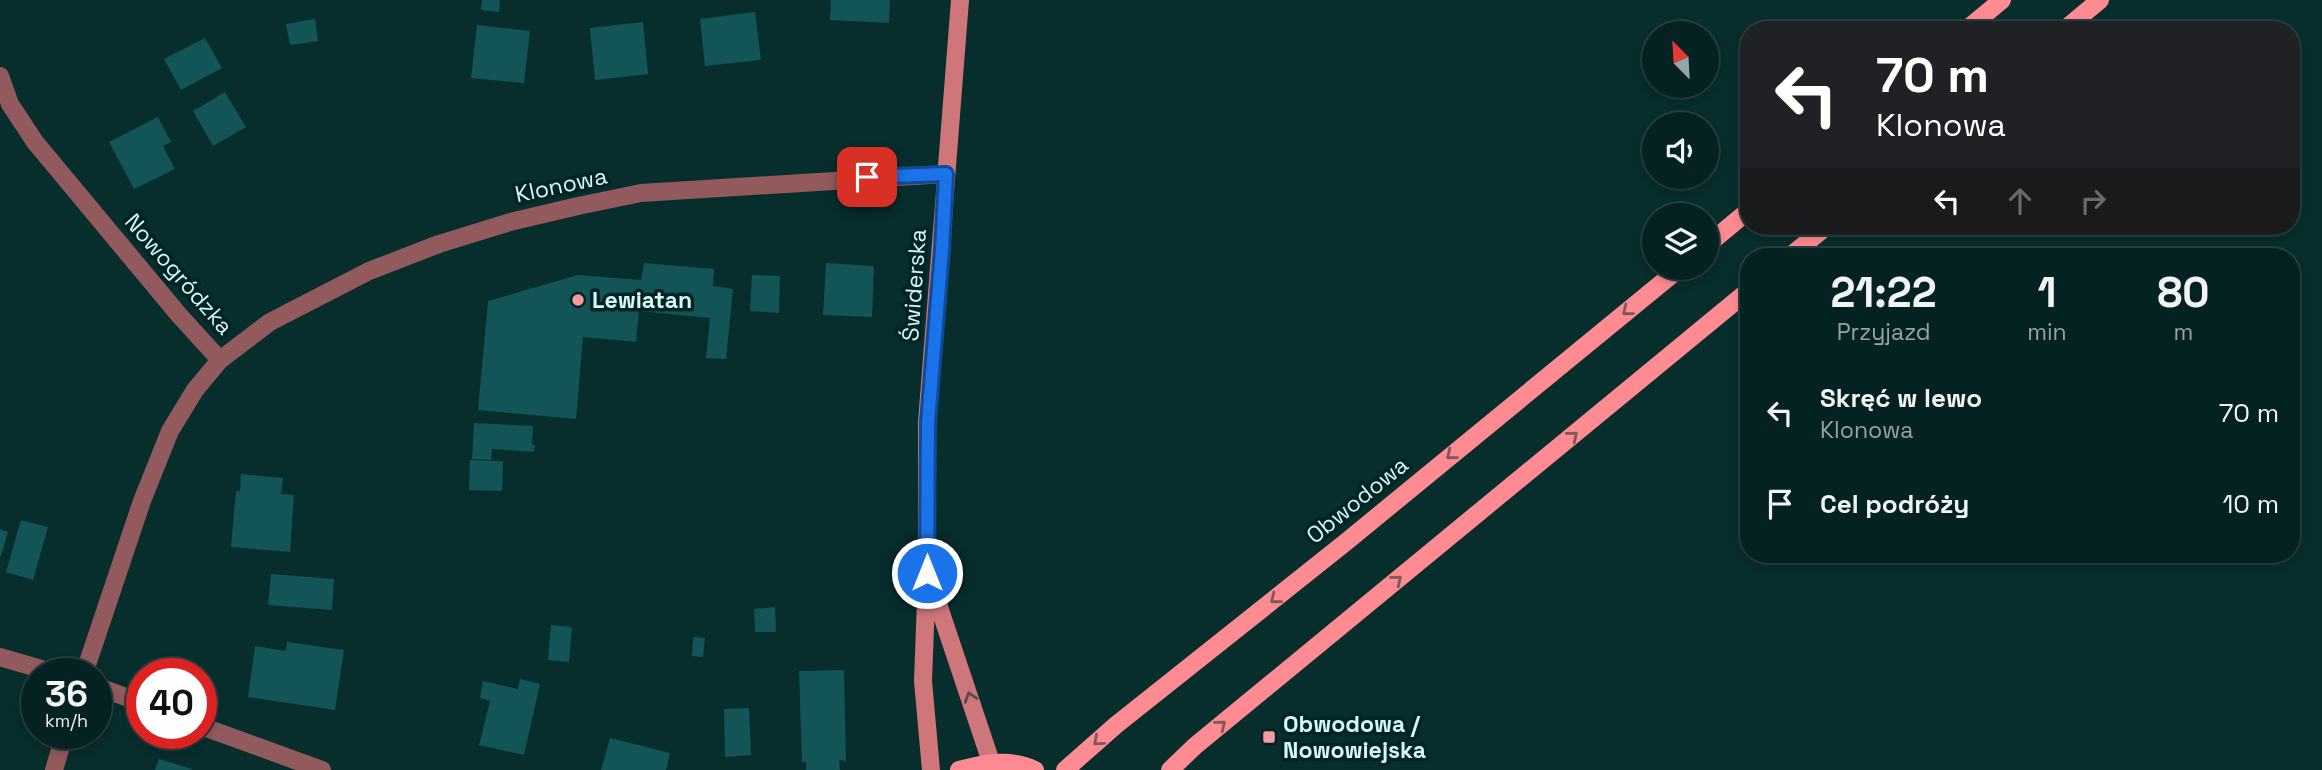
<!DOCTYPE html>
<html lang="pl">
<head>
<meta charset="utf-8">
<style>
	:root { --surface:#052222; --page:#132f2f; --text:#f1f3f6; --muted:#97a4a5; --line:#263f40 }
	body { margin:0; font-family:"Space Grotesk",sans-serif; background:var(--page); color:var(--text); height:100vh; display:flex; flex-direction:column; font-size:26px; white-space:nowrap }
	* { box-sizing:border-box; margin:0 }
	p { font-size:23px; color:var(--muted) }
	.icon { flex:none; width:38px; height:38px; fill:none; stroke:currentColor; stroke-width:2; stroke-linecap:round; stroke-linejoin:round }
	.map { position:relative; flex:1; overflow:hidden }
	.sheet { position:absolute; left:1740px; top:248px; width:560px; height:315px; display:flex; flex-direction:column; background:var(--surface); border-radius:28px; box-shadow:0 4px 10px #0003,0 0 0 2px var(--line) }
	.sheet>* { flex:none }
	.banner { position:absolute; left:1740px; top:21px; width:560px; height:214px; border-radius:28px; box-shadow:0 4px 10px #0003,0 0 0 2px var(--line); background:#202124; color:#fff; overflow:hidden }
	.needle { width:46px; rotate:336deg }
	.controls { position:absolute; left:1642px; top:21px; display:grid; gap:14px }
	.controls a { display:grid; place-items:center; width:77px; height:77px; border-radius:50%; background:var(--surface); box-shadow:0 4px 10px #0003,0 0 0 2px var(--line); font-size:35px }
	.speed { position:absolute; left:21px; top:658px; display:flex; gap:14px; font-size:35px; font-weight:700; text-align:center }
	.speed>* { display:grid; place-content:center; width:91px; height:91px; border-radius:50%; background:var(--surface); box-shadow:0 4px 10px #0003,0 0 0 2px var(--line); line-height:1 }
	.speed small { font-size:18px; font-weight:400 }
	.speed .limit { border:10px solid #d22; background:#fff; color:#111 }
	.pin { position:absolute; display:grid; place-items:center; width:60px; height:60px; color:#fff; margin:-30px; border-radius:14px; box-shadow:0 4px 10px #0006 }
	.me { position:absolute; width:77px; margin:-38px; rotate:0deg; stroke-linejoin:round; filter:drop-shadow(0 0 5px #0008) }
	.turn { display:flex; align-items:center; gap:24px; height:147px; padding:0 21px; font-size:32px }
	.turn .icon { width:91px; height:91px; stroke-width:2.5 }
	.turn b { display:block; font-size:49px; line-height:60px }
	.lanes { display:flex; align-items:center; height:66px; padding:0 21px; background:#0003; justify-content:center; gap:35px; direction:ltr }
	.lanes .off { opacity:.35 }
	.eta { display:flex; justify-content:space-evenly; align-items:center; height:119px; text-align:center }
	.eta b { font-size:42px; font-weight:700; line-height:49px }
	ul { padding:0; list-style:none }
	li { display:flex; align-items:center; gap:21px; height:91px; padding:0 21px }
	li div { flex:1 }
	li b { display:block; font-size:26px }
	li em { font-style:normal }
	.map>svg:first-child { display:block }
	.building { fill:#135556 }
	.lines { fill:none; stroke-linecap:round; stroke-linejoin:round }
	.street { stroke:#925a5d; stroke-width:18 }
	.secondary { stroke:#cf767b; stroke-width:18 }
	.primary { stroke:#ff8b92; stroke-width:18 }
	.oneway { stroke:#80575b }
	.oneway2 { stroke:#5d484b }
	.route-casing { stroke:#114b97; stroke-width:18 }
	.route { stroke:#1a73e8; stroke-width:12 }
	.poi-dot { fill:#f59b9e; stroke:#002324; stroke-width:2.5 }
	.labels { text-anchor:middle; stroke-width:7; stroke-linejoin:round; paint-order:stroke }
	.street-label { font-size:23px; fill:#d6f7f7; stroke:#002324 }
	.poi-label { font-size:23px; font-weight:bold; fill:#d6f7f7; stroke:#002324; text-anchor:start }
</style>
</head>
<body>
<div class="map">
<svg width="2322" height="770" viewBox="0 0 2322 770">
	<rect width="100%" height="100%" fill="#072d2d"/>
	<path class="building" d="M482 0H500L499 12 481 10Z
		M831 0H890L889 23 830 20Z
		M755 12 761 60 705 66 700 19Z
		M315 19 318 41 290 45 286 24Z
		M643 22 648 74 595 80 590 28Z
		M477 25 530 31 524 83 471 78Z
		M205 38 222 68 181 90 164 59Z
		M225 92 246 127 213 146 193 111Z
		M158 117 171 142 163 146 175 169 134 189 109 142Z
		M644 263 714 269 713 286 733 289 726 359 706 358 710 318 639 311 636 342 583 337 576 419 478 410 488 301 578 275 641 280Z
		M826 263 874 266 872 317 823 315Z
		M752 275 780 276 779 313 750 311Z
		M474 423 533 426 532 445H535L534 452 492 449 491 460 472 459Z
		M470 460 503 461 502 491 469 490Z
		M241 474 283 478 281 494 294 495 290 552 231 547 236 491H240Z
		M21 520 48 527 33 580 6 572Z
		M0 529 8 532 1 556H0Z
		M271 574 334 579 332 610 268 605Z
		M775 607 776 632H755L754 609Z
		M551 625 572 627 569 662 548 660Z
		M693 637 705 638 703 657 692 656Z
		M287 642 344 650 335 710 248 697 255 646 286 651Z
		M844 670 846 761 839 760 840 770H806V762H802L799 671Z
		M520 679 540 684 524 755 479 745 490 701 480 698 483 681 518 689Z
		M749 708 751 755 725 757 724 709Z
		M610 738 670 753 666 770H601Z
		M159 759 192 769V770H155Z"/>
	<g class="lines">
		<path class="street" d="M0 76 10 104 35 142 179 315 220 360
			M0 657 58 674
			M84 674 142 501 170 431 195 390 220 360 270 322 369 271 439 244 510 222 578 206 641 193 946 174
			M96 686 142 703
			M201 726 322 770
			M54 770 65 733"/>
		<path class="secondary" d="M931 583 991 762
			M931 770 923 681 927 574V422L960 0"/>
		<path class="primary" d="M1966 30 2002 0
			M2064 30 2100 0
			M1706 246 1748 211
			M1789 257 1827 226
			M959 770C984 763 1010 758 1035 770
			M1065 770 1116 725 1346 542 1680 268
			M1170 770 1195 746 1748 291"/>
	</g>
	<defs><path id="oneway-chevron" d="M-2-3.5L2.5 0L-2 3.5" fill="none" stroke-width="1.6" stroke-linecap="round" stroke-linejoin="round" transform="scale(1.75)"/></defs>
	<g class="oneway">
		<use href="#oneway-chevron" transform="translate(1627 311) rotate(141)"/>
		<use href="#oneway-chevron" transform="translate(1573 436) rotate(-39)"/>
		<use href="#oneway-chevron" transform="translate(1451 455) rotate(141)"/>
		<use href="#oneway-chevron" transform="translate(1397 580) rotate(-39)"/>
		<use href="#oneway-chevron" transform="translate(1275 599) rotate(141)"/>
		<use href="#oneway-chevron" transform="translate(1221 725) rotate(-39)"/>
		<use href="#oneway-chevron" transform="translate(1098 741) rotate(139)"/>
	</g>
	<use class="oneway2" href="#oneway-chevron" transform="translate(970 697) rotate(-108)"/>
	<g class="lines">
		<g class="route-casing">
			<path id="route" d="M867 177 946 174 942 249 928 422 927 573"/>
		</g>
		<use href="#route" class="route"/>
	</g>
	<g class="poi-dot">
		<circle cx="578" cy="300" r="7"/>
		<rect x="1262" y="730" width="14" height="14" rx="3.5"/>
	</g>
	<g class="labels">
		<g class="street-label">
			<text transform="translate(561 185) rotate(-12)" y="8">Klonowa</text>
			<text transform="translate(179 274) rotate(49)" y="8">Nowogródzka</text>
			<text transform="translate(914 285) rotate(-86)" y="8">Świderska</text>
			<text transform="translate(1357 500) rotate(-39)" y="8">Obwodowa</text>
		</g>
		<g class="poi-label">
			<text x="592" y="308">Lewiatan</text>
			<text x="1283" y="732">Obwodowa /<tspan x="1283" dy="26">Nowowiejska</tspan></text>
		</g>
	</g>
</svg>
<div class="controls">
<a><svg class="needle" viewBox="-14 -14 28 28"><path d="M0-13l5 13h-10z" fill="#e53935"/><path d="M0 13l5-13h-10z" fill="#97a4a5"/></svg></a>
<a><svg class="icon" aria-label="sound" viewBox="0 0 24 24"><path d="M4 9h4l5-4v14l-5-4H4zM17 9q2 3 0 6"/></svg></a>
<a><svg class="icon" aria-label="layers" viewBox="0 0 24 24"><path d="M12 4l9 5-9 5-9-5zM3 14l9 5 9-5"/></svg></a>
</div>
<div class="speed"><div>36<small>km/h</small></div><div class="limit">40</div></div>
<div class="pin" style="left:867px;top:177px;background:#d93025"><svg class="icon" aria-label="arrive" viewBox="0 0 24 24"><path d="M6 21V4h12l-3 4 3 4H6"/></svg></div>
<svg class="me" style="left:927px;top:573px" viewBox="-20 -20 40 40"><circle r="17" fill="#1a73e8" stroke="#fff" stroke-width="3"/><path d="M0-11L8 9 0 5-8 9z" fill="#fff"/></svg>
<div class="banner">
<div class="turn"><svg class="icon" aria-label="left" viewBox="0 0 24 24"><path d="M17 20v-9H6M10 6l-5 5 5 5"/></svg><div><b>70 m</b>Klonowa</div></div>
<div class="lanes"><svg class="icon" aria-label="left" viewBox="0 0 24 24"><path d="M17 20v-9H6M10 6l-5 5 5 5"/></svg><svg class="icon off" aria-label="ahead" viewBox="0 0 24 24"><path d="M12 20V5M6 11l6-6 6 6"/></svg><svg class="icon off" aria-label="right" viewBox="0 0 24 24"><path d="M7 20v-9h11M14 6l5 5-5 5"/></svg></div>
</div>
<section class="sheet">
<div class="eta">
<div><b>21:22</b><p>Przyjazd</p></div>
<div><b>1</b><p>min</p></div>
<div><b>80</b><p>m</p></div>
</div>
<ul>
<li><svg class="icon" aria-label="left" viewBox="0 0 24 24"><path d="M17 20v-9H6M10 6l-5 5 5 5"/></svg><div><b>Skręć w lewo</b><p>Klonowa</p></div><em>70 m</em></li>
<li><svg class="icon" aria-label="arrive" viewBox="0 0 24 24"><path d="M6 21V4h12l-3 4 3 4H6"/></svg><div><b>Cel podróży</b></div><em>10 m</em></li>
</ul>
</section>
</div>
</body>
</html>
